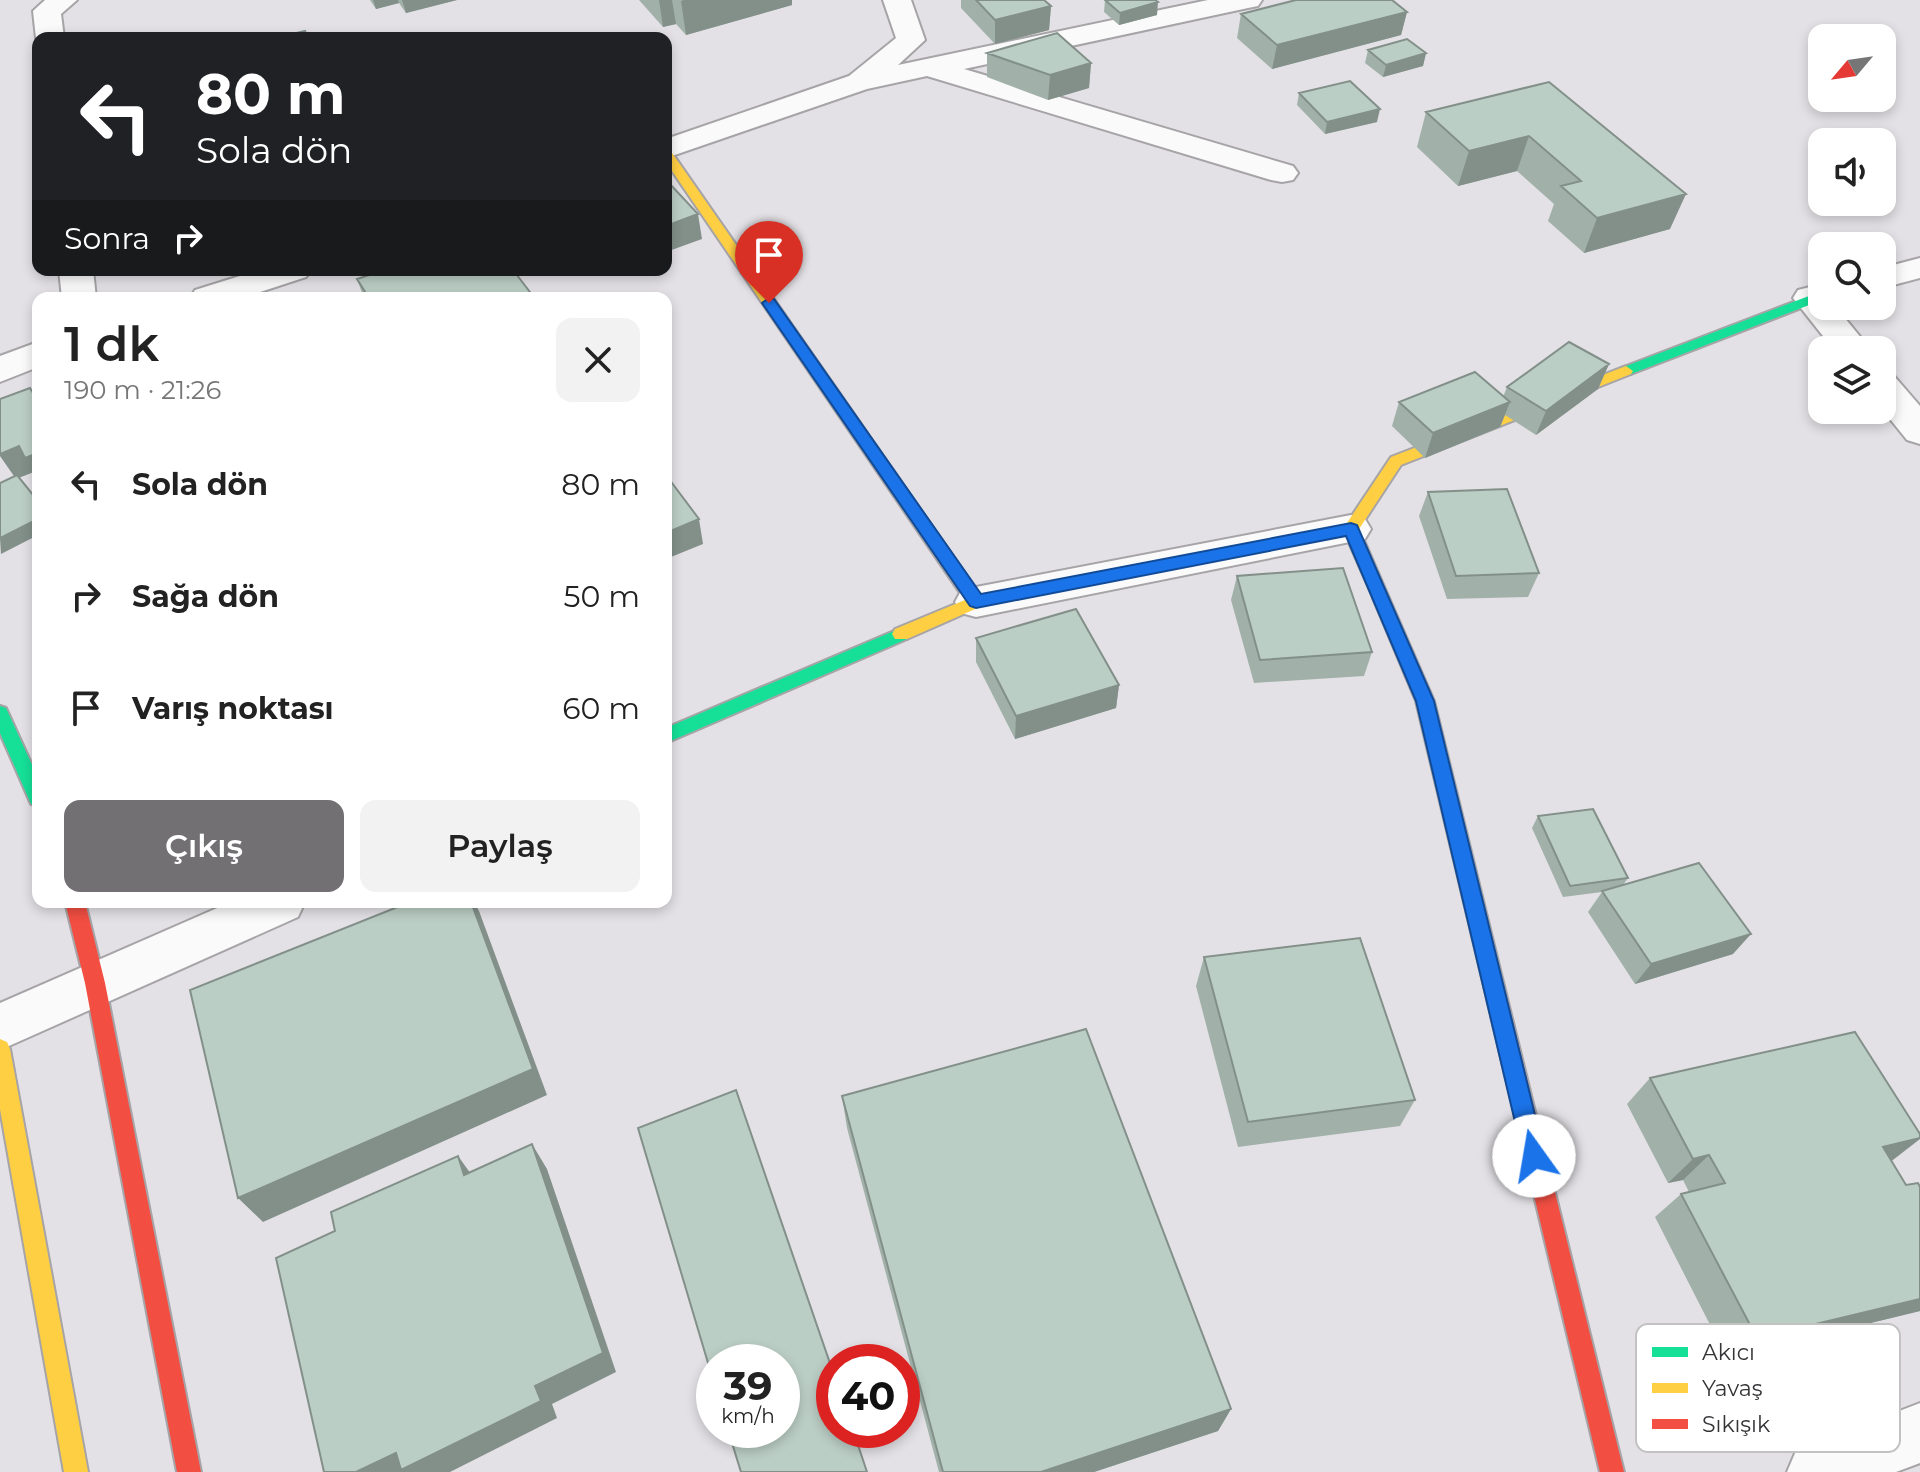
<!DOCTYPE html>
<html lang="tr">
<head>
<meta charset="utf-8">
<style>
	:root { --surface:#fff; --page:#f2f2f2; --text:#222; --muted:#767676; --accent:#727073 }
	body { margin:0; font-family:Montserrat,sans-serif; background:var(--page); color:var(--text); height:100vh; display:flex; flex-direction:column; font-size:30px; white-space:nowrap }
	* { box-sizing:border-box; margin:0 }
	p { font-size:26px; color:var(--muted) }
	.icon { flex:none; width:44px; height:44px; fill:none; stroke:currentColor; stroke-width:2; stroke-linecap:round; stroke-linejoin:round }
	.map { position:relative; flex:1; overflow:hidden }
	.details { position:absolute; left:32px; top:292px; width:640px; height:616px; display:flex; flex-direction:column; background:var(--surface); border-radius:16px; box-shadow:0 4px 12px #0003 }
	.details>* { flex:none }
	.guide { position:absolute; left:32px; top:32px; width:640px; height:244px; border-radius:16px; box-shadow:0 4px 12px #0003; background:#202124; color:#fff; overflow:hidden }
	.needle { width:52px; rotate:241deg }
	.controls { position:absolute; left:1808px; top:24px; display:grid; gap:16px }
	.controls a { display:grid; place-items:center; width:88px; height:88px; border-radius:16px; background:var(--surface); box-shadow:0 4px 12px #0003; font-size:40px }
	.speed { position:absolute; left:696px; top:1344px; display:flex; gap:16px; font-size:40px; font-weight:700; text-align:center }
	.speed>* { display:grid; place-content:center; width:104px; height:104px; border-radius:50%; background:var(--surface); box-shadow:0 4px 12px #0003; line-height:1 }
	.speed small { font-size:20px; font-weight:400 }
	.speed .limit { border:12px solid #d22; background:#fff; color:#111 }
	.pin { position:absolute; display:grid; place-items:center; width:68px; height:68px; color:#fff; margin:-82px -34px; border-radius:50% 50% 50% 0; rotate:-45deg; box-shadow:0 0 8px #0007 }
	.pin .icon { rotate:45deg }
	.me { position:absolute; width:88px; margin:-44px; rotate:347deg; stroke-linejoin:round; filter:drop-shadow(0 0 6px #0008) }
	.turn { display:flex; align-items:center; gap:28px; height:168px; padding:0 32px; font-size:36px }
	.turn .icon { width:104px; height:104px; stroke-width:2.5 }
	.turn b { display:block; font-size:56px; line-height:68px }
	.then { display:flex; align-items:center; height:76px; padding:0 32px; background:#0003; gap:16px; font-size:30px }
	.round { display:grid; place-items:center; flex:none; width:84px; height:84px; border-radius:16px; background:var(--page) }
	.head { display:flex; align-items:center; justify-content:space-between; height:136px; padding:0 32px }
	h1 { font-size:48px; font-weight:600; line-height:60px }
	.cta { display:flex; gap:16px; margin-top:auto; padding:16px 32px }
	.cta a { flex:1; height:92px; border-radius:16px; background:var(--accent); color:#fff; font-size:32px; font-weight:600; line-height:92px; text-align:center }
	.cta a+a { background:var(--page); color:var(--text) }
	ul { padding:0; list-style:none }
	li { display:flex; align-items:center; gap:24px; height:112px; padding:0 32px }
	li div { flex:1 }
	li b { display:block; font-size:30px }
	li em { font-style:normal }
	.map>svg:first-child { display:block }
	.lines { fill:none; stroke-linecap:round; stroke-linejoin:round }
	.street-casing { stroke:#a6a4a7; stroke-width:4 }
	.fast-casing { stroke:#a6a4a7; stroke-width:4 }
	.slow-casing { stroke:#a6a4a7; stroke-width:4 }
	.jam-casing { stroke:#a6a4a7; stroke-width:4 }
	.street { fill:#fbfafb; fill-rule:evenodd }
	.fast { fill:#16e098; fill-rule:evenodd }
	.slow { fill:#ffcf43; fill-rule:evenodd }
	.jam { fill:#f24e42; fill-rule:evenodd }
	.wall { fill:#a1b1a9 }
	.shaded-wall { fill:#83908a }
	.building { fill:#bbcec5; stroke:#83908a; stroke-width:2 }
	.route { fill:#1a73e8; stroke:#114b97; stroke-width:2 }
	.key { fill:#fff; stroke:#c2c2c3; stroke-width:2 }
	.key-label { font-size:22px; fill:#353336 }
</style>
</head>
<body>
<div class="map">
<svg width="1920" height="1472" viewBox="0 0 1920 1472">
	<rect width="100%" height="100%" fill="#e3e1e5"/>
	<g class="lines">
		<g class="street-casing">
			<path id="street" d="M45 0H77L61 14 64 38H38V41L36 38 33 11Z
				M883 0H911L925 40 898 65 1208 0H1262L1258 6 1248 8 964 69 1293 166 1298 173 1293 180 1282 182 1271 180 927 76 867 89 666 158V139L849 76 896 38Z
				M1920 258V278L1882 288V268Z
				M59 270H93L96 298H62Z
				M259 270H311L306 277 242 298H190L195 290Z
				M1810 287 1822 290V306H1835L1871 350H1834L1793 298 1798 290Z
				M38 342V367L0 382V356Z
				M1882 373 1895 377 1920 406V444L1907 440 1882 409Z
				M1351 515 1365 519 1371 529 1365 539 976 617 961 613 955 602 961 591 976 587Z
				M231 902H305L298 917 0 1050V1003Z
				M1920 1403V1463L1896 1472H1787L1796 1451Z"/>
		</g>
		<g class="fast-casing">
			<path id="fast" d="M1822 291V300L1631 374H1621L1619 371 1621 368Z
				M1381 592 1389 598 1434 701 1504 986 1501 992 1494 995 1487 992 1484 986 1416 701 1373 598Z
				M901 628 910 634 907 639 666 743V728Z
				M0 706 6 708 38 778V807L31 804 0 733Z"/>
		</g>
		<g class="slow-casing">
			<path id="slow" d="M666 149 670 150 982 598 984 602 982 606 907 639H895L892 634 895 629 965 600 666 162Z
				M1626 366 1633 371 1631 374 1401 465 1359 529 1389 598 1387 602H1375L1343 529 1391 457Z
				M0 1039 7 1042 10 1049 88 1472H64L0 1109Z"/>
		</g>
		<g class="jam-casing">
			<path id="jam" d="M65 902H85L105 983 201 1472H177L85 983Z
				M1494 977 1501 980 1504 986 1624 1472H1600L1484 986 1487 980Z"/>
		</g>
		<use href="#street" class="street"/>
		<use href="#fast" class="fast"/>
		<use href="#slow" class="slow"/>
		<use href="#jam" class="jam"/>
	</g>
	<path class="wall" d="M370 0H457L406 13 399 3 376 9Z
		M639 0H792V5L686 35 676 24 663 27Z
		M961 0H1044L1051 6 1049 30 995 44 961 8Z
		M1105 0 1157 15 1119 25 1104 12Z
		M1407 12 1401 35 1272 69 1237 38 1241 14Z
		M1368 50 1426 53 1423 66 1383 77 1365 63Z
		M987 53 1091 63 1089 88 1048 100 987 77Z
		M1549 82 1670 229 1584 253 1548 221 1554 204 1517 171 1458 186 1417 147 1426 112Z
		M1299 93 1377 122 1325 134 1297 105Z
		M357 279 533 296V298H364Z
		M1609 364 1598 389 1536 435 1505 415 1500 427 1425 458 1392 426 1399 402 1503 397 1507 387Z
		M1428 492 1539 573 1528 597 1447 599 1419 516Z
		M1237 576 1372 652 1364 676 1254 683 1231 600Z
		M976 638 1119 685 1116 708 1015 739 976 662Z
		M1538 816 1628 878 1623 885 1733 954 1635 984 1588 912 1602 892 1563 897 1532 828Z
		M1204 957 1415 1100 1400 1126 1238 1147 1196 986Z
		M1650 1078 1891 1161 1906 1185 1920 1187V1311L1727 1358 1655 1217 1681 1194 1689 1192 1683 1180 1668 1183 1627 1104Z
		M842 1096 1231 1409 1218 1431 1094 1472H939L847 1128Z"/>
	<path class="shaded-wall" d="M373 0H398L399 3 376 9Z
		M402 0H457L406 13Z
		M659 0H672L676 24 663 27Z
		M684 0H792V5L686 35 681 1Z
		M1158 2 1157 15 1119 25 1120 13Z
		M1051 6 1049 30 995 44V20Z
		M1407 12 1401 35 1272 69 1277 45Z
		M1426 53 1423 66 1383 77 1386 65Z
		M1091 63 1089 88 1048 100 1050 75Z
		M1380 109 1377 122 1325 134 1327 122Z
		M1529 136 1517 171 1458 186 1469 151Z
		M1686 194 1670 229 1584 253 1597 218Z
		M698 214 702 239 666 252V226Z
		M1609 364 1598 389 1536 435 1546 411Z
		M1510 402 1500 427 1425 458 1433 433Z
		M19 446 38 453V477L34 472 16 479 0 456V454Z
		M38 519V535L1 554 0 538Z
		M699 519 703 544 666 559V533Z
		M1119 685 1116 708 1015 739 1016 716Z
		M471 902H474L479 911 547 1095 263 1222 238 1198Z
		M1751 934 1733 954 1635 984 1651 964Z
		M1920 1138V1139L1889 1163 1883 1147Z
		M532 1144 547 1169 616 1372 552 1404 557 1418 450 1472H356L535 1386Z
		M1709 1155 1683 1180 1668 1183 1693 1159Z
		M458 1156 476 1181 464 1175Z
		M1920 1299V1311L1727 1358 1757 1338Z
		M1231 1409 1218 1431 1094 1472H1041Z"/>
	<path class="building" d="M976 0H1044L1051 6 995 20Z
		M1105 0H1155L1158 2 1120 13Z
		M1296 0H1392L1407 12 1277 45 1241 14Z
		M305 31 309 38H276Z
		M1057 33 1091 63 1050 75 987 53Z
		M1407 39 1426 53 1386 65 1368 50Z
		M1350 81 1380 109 1327 122 1299 93Z
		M1549 82 1686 194 1597 218 1561 186 1581 181 1529 136 1469 151 1426 112Z
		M669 183 698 214 666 226V184Z
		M384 270H513L533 296 528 298H369L357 279Z
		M1569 342 1609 364 1546 411 1507 387Z
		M1475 372 1510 402 1433 433 1399 402Z
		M30 388 38 401V453L25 458 19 446 0 454V399Z
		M17 475 38 501V519L0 538V483Z
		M666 475 699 519 666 533Z
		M1507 489 1539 573 1456 576 1428 492Z
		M1343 568 1372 652 1260 660 1237 576Z
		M1076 609 1119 685 1016 716 976 638Z
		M1593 809 1628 878 1570 886 1538 816Z
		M1699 863 1751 934 1651 964 1602 891Z
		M410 902H471L533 1069 238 1198 190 990Z
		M1360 938 1415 1100 1248 1122 1204 957Z
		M1086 1029 1231 1409 1041 1472H943L842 1096Z
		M1855 1032 1920 1134V1138L1883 1147 1906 1185 1918 1183 1920 1187V1299L1757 1338 1681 1194 1725 1183 1709 1155 1693 1159 1650 1078Z
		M736 1090 834 1375V1430H853L867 1472H741L728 1430H782V1362H714V1383L638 1128Z
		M532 1144 603 1353 535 1386 541 1401 401 1470 396 1453 356 1472H324L276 1258 335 1231 331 1212 458 1156 464 1175Z"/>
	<path class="route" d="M769 298 774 299 981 594 1351 523 1357 525 1434 701 1545 1156 1542 1164 1534 1167 1526 1164 1523 1156 1416 701 1346 536 976 608 970 606 762 303Z"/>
	<rect x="1636" y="1324" width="264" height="128" rx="12" class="key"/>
	<rect x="1652" y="1347" width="36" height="10" fill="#16e098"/>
	<rect x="1652" y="1383" width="36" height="10" fill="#ffcf43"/>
	<rect x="1652" y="1419" width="36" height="10" fill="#f24e42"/>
	<g class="key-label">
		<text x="1702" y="1360">Akıcı</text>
		<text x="1702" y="1396">Yavaş</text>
		<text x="1702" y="1432">Sıkışık</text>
	</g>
</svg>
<div class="controls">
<a><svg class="needle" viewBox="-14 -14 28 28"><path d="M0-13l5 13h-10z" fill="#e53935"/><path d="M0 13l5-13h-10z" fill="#767676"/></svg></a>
<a><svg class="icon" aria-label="sound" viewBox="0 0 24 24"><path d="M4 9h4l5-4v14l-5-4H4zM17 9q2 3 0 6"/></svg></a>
<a><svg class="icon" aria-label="search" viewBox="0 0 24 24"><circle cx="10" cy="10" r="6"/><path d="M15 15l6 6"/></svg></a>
<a><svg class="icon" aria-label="layers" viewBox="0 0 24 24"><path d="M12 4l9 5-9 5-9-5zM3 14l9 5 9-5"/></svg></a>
</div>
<div class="speed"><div>39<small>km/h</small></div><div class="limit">40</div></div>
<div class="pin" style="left:769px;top:303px;background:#d93025"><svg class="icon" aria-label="arrive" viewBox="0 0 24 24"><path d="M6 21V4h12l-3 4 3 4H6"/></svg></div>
<svg class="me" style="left:1534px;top:1156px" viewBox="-20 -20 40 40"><circle r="19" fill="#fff"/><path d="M0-13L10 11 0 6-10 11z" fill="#1a73e8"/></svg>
<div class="guide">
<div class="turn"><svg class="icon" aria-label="left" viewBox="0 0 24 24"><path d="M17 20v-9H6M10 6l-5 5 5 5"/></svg><div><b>80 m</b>Sola dön</div></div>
<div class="then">Sonra<svg class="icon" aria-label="right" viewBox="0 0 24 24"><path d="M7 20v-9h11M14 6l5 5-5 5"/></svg></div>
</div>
<section class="details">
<div class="head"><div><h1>1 dk</h1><p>190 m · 21:26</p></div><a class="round"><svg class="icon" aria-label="close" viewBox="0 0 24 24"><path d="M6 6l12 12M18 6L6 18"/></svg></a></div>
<ul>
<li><svg class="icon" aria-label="left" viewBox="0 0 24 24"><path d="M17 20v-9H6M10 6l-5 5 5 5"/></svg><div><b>Sola dön</b></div><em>80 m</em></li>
<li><svg class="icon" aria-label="right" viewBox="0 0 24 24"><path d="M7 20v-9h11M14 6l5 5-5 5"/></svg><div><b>Sağa dön</b></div><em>50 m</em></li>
<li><svg class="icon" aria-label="arrive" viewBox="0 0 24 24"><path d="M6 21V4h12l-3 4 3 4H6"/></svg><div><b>Varış noktası</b></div><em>60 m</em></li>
</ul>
<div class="cta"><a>Çıkış</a><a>Paylaş</a></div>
</section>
</div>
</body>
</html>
